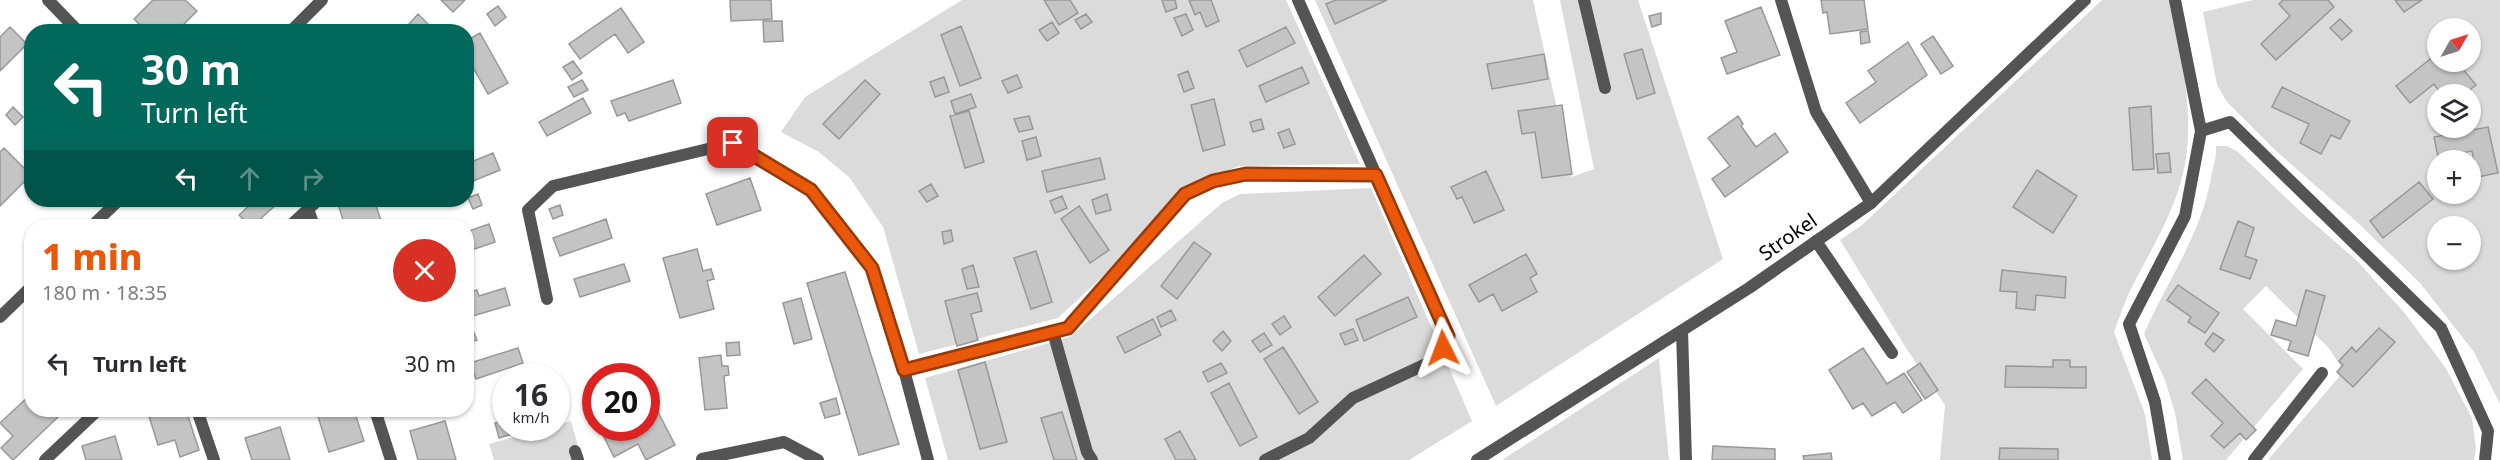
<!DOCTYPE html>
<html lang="en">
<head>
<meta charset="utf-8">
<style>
	:root { --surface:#fff; --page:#f7f7f7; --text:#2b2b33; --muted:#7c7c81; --accent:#ea580c }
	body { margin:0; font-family:"Noto Sans",sans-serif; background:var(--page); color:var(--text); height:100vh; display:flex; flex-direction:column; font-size:22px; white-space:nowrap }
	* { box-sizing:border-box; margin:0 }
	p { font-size:20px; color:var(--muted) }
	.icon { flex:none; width:33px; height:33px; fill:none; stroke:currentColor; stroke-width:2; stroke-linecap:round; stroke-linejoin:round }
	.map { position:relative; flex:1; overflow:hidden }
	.panel { position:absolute; left:24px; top:219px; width:450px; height:198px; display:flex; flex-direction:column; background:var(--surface); border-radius:24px; box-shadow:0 2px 4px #0004 }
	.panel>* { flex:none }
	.guide { position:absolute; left:24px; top:24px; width:450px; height:183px; border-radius:24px; box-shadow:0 2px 4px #0004; background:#00695c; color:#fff; overflow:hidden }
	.needle { width:39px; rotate:51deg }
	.controls { position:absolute; left:2427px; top:18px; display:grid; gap:12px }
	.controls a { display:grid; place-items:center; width:54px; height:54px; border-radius:50%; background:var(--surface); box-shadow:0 2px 4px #0004; font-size:30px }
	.speed { position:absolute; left:492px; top:363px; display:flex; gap:12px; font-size:30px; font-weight:700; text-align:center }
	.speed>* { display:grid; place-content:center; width:78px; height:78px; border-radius:50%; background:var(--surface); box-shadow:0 2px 4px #0004; line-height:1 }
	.speed small { font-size:15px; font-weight:400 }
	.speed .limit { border:9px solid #d22; background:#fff; color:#111 }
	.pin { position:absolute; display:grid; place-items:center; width:51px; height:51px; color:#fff; margin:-26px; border-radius:12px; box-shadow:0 3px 9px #0006 }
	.me { position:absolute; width:66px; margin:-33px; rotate:357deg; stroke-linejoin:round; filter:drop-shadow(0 0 4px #0008) }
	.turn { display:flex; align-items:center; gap:21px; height:126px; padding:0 18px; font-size:27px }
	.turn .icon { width:78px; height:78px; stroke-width:2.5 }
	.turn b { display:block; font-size:42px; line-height:51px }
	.lanes { display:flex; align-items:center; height:57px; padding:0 18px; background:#0003; justify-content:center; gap:30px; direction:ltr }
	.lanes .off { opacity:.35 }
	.round { display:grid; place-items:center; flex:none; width:63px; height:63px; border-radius:32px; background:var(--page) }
	.overview { display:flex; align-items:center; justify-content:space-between; height:102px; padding:0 18px }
	h1 { font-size:36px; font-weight:800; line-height:45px; color:var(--accent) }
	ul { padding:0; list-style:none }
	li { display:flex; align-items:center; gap:18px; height:84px; padding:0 18px }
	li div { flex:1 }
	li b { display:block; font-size:22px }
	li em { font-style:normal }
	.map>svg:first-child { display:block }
	.green { fill:#dbdbdb; fill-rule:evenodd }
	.building { fill:#c4c4c4; stroke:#989898; stroke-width:1.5 }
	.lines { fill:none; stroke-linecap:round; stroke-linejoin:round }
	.lane { stroke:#545454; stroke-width:12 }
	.street { stroke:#545454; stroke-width:12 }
	.route-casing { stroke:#983908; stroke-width:15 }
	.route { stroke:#ea580c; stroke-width:10 }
	.labels { text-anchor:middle; stroke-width:4.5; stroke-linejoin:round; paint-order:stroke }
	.street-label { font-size:20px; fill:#000; stroke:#fff }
</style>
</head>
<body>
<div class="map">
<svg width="2500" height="460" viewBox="0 0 2500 460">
	<rect width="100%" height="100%" fill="#fff"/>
	<path class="green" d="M962 0H1286L1360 164 1239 166 1208 178 1058 318 919 354 883 227 850 178 819 152 781 132 805 97Z
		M1315 0H1533L1572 177 1594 169 1560 0H1638L1723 259 1496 406Z
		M2102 0H2171C2181 59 2198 122 2181 181 2170 221 2147 256 2129 293 2123 306 2119 319 2114 332L2145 414 2152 460H1940L1945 405 1908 351 1840 240 1862 225Z
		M2253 0H2500V404L2474 352 2420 283 2356 221 2275 150 2227 102 2217 85 2203 12ZM2438 28H2470V62H2438ZM2438 94H2470V128H2438ZM2438 160H2470V194H2438ZM2438 226H2470V260H2438Z
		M2216 146H2227L2238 152 2302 213 2355 259 2403 311 2445 367 2472 418 2476 449 2474 460H2268L2339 377 2341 367 2329 348 2266 286 2243 309 2303 369 2226 460H2183L2175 413 2165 380 2144 334C2167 281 2201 235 2211 178 2213 167 2217 156 2216 146Z
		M1371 188 1472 421 1409 460H948L925 378 1070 337 1222 203 1240 194Z
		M1659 358 1669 460H1502Z
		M571 421 582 460H494L489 444 547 428H556L557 425Z"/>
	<path class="building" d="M153 0H185L197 11 176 32H147L134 19Z
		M441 0H465L453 12Z
		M730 0H771L772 19 731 21Z
		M1044 0H1070L1078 13 1059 25Z
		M1162 0H1175L1177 8 1166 12Z
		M1189 0H1211L1219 21 1206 27 1200 12 1195 15Z
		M1336 0H1387L1335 24 1326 4Z
		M1821 0H1864L1868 29 1830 34 1827 12 1823 13Z
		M2283 0H2328L2334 7 2276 60 2261 44 2290 16 2279 4Z
		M2395 0H2422L2404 12Z
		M498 6 506 17 495 26 487 14Z
		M1761 7 1780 55 1727 74 1721 58 1737 52 1725 21Z
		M621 8 644 42 628 53 615 34 580 59 569 44Z
		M1661 13V24L1652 27 1649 16Z
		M418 14 434 30 402 32Z
		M1086 14 1092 22 1081 29 1075 20Z
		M1186 14 1193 30 1182 36 1174 18Z
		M2340 19 2352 31 2342 40 2330 28Z
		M763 21H782L783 41 764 42Z
		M1052 22 1059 33 1047 41 1039 30Z
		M961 26 981 78 960 86 941 35Z
		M10 27 27 44 0 71V37Z
		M1286 27 1295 43 1247 67 1239 50Z
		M1868 31 1870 42 1861 44 1860 32Z
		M480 33 508 83 488 94 466 55V41Z
		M1933 36 1953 66 1941 74 1921 44Z
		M1908 42 1927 75 1860 123 1846 103 1876 82 1868 71Z
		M1642 49 1655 93 1637 99 1624 54Z
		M2438 53V62H2457L2476 85 2465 94H2441L2434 84 2410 103 2396 86Z
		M1544 54 1548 79 1492 89 1487 64Z
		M573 61 582 73 572 80 563 67Z
		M1302 67 1309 83 1266 102 1259 86Z
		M1188 71 1194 88 1184 92 1178 75Z
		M1017 75 1022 87 1008 93 1002 81Z
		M944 77 949 92 935 97 930 82Z
		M582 80 588 90 574 97 568 87Z
		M673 80 681 103 629 121 625 113 617 116 611 101Z
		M865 80 880 94 839 139 823 124Z
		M2282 87 2350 121 2340 139 2331 135 2321 154 2300 143 2309 124 2272 107Z
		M971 94 976 107 955 114 951 101Z
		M583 98 591 113 547 136 539 122Z
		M1214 99 1225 145 1203 151 1191 105Z
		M1562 105 1572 174 1542 178 1535 132 1522 134 1518 111Z
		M2151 106 2154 169 2133 170 2129 108Z
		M13 107 23 117 15 125 6 115Z
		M969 111 984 162 965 168 950 116Z
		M1029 116 1033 129 1019 132 1014 119Z
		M1738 116 1743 124 1741 126 1756 147 1775 133 1788 152 1725 197 1712 179 1730 166 1708 138Z
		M1261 119 1264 129 1253 132 1250 122Z
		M2488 127 2498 173 2477 177 2472 151 2438 157 2434 137Z
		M1289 129 1295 144 1284 148 1278 133Z
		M1036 137 1041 156 1027 160 1022 141Z
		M4 148 31 175 0 206V152Z
		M493 153 500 170 466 184V164Z
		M2169 153 2171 172 2158 173 2156 154Z
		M1100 158 1105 179 1047 192 1042 171Z
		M2037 170 2077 196 2053 233 2013 207Z
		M1486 171 1504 210 1474 223 1462 197 1457 199 1451 187Z
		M750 178 761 210 717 225 706 194Z
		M2419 182 2433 199 2383 238 2370 221Z
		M931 184 938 196 927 202 919 191Z
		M478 194 482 205 473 209 468 198Z
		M1107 194 1111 210 1096 214 1092 200Z
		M1062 196 1067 208 1055 213 1050 201Z
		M249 200H281L253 226H250L239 215 252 203Z
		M342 200H374L383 226H345L337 201Z
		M560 205 563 215 553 219 549 209Z
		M1079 206 1109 250 1090 263 1061 219Z
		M606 219 612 238 560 256 553 238Z
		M2238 221 2254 228 2245 256 2257 260 2250 279 2220 269Z
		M489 224 495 242 466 252V232Z
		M951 230 953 241 944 244 942 232Z
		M1194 242 1211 254 1177 299 1161 286Z
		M697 249 703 271 711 269 714 279 707 281 714 309 680 318 663 258Z
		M1036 251 1052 302 1031 309 1014 258Z
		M1526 254 1537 274 1530 278 1537 292 1502 311 1493 294 1479 302 1469 285Z
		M1364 255 1381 274 1335 316 1318 297Z
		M624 264 630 281 580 297 574 279Z
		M973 265 979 287 967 289 962 269Z
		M2002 270 2066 277 2065 298 2036 295 2035 310 2016 308 2017 292 2000 291Z
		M845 272 899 444 859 455 807 283Z
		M2178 285 2219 313 2205 333 2188 322 2191 317 2167 300Z
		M505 288 510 305 466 318V293L477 290 479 296Z
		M2306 290 2325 296 2308 356 2288 350 2291 341 2271 335 2276 320 2296 326Z
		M977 293 982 311 971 314 978 340 957 346 945 301Z
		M1408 297 1417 317 1364 341 1356 320Z
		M801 298 812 339 794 344 783 303Z
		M1171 310 1176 320 1161 327 1157 317Z
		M1284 316 1291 327 1280 335 1272 324Z
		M1153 319 1161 335 1125 353 1117 337Z
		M472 328 477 340 466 344V330Z
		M2379 328 2395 342 2353 387 2337 372 2343 365 2339 361 2352 347 2356 352Z
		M1353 329 1358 340 1345 345 1340 334Z
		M1223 331 1231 341 1222 351 1213 341Z
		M1264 333 1272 345 1260 352 1252 341Z
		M2213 333 2224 340 2214 352 2205 344Z
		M739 342 740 355 727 356 726 343Z
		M1283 347 1318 402 1299 414 1264 359Z
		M518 348 523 363 476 379 470 363Z
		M1863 348 1887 384 1904 373 1922 400 1903 413 1895 402 1872 416 1863 403 1853 409 1829 370Z
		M721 355 722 366H728L729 375 724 376 727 408 705 410 699 358Z
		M2053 360H2070V367H2086V388L2005 387 2006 366 2053 367Z
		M985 362 1007 442 980 449 958 370Z
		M1221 363 1227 373 1208 382 1203 372Z
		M1920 363 1938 390 1925 399 1907 372Z
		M2206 379 2256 430 2246 440 2240 433 2224 448 2211 436 2223 423 2192 393Z
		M1229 383 1257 437 1240 446 1211 393Z
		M29 396 32 398V410H54L60 415 13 460 1 448 13 436 0 423Z
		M836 398 840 414 825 418 820 403Z
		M655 406 675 445 646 460 638 444 614 457 602 433 613 428H646V411Z
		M147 410H186L199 450 180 457 175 440 158 445Z
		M316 410H354L364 441 329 452Z
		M1062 412 1077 460H1054L1041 418Z
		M506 420V428H533L499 438 495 423Z
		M445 421 456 460H418L410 431Z
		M280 427 290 460H252L245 438Z
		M1180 431 1196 460H1176L1165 439Z
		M115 436 122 460H86L82 446Z
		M1713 446 1775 449V460H1712Z
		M2000 448 2058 449V460H1999Z
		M1831 453 1832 460H1804L1803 456Z"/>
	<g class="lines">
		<path class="lane" d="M1584 0 1605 88
			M1781 0 1816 112 1871 203
			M2201 131 2230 122 2441 328 2488 431 2485 460
			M308 209 314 226
			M290 226 318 200
			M1816 241 1892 353
			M547 299 528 210 553 186 733 143 811 190 872 268 904 370
			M1682 331 1686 460
			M1053 332 1087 452 1092 460
			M197 410 214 460
			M375 410 391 460
			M575 451 578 460
			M702 459 784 442 818 460
			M45 460 98 410
			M928 460 904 370 1067 328 1185 194 1213 181 1246 174 1376 175
			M1265 460 1309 438 1353 398 1437 359 1448 336 1298 0
			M2165 460 2155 402 2129 324 2185 216 2201 131 2175 0
			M2254 460 2322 373"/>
		<path class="street" d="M48 0 79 32
			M290 32 322 0
			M92 226 119 200
			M0 317 32 286
			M1477 460 1749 288 1871 203 2085 0"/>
	</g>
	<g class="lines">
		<g class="route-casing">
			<path id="route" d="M733 143 811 190 872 268 904 370 1068 328 1185 194 1213 181 1246 174 1376 175 1448 336 1443 348"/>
		</g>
		<use href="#route" class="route"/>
	</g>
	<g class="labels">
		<g class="street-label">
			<text transform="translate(1788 237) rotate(-35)" y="7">Strokel</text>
		</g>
	</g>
</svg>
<div class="controls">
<a><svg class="needle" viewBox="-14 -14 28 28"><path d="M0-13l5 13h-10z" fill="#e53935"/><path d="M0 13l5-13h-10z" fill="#7c7c81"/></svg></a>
<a><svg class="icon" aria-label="layers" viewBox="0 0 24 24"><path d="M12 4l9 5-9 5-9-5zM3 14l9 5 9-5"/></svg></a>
<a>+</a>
<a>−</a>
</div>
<div class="speed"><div>16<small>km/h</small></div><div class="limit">20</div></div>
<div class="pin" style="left:733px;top:143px;background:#d93025"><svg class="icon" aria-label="arrive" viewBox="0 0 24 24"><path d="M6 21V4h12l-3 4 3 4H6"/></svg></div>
<svg class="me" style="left:1443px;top:348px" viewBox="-20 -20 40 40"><path d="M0-17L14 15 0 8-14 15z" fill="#ea580c" stroke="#fff" stroke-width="4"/></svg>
<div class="guide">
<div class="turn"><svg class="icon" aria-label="left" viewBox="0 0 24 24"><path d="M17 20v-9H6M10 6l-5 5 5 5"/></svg><div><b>30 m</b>Turn left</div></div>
<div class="lanes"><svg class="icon" aria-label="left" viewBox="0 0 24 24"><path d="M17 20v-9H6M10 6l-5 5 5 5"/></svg><svg class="icon off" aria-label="ahead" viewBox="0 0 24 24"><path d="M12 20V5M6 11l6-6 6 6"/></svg><svg class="icon off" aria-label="right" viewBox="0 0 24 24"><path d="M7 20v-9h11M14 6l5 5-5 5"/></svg></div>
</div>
<section class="panel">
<div class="overview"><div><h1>1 min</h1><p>180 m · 18:35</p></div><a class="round" style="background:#d93025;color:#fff"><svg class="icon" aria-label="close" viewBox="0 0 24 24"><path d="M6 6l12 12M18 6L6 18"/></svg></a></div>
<ul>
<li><svg class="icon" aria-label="left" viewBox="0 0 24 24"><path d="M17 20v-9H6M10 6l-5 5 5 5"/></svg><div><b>Turn left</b></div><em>30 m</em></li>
</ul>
</section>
</div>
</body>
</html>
